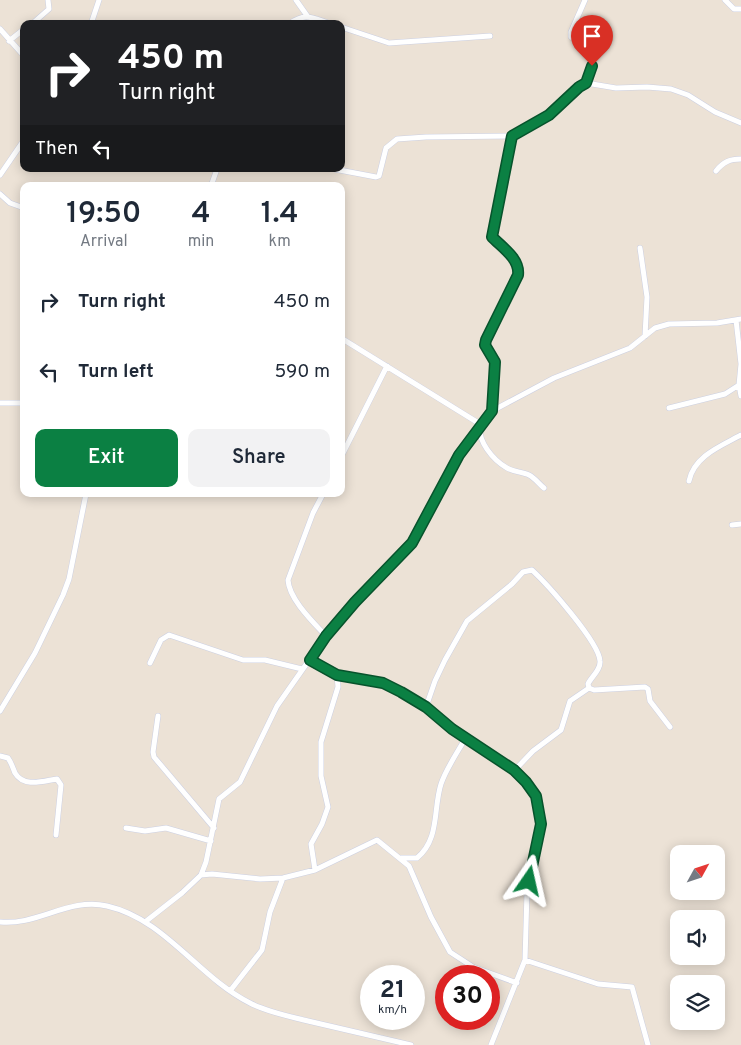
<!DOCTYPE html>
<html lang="en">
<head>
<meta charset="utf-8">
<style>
	:root { --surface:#fff; --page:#f2f2f3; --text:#1f2937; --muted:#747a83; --accent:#0b8043 }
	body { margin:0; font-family:Overpass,sans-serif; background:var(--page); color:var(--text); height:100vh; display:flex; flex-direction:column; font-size:19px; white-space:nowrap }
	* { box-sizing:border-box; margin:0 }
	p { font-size:16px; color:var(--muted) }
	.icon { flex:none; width:28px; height:28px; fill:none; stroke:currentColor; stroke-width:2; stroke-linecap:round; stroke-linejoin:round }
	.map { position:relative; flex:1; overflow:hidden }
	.details { position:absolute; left:20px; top:182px; width:325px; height:315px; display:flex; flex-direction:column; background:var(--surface); border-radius:10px; box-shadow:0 2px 12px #0003 }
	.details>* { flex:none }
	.guide { position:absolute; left:20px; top:20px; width:325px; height:152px; border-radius:10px; box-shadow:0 2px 12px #0003; background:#202124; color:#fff; overflow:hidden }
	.needle { width:32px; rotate:50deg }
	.controls { position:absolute; left:670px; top:845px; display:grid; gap:10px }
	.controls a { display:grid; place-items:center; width:55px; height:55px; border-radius:10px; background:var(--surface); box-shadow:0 2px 12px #0003; font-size:25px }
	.speed { position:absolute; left:360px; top:965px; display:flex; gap:10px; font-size:25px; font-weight:700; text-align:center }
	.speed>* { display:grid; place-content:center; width:65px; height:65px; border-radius:50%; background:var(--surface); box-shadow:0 2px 12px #0003; line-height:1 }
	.speed small { font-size:12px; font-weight:400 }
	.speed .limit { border:8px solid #d22; background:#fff; color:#111 }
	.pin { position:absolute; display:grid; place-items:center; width:42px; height:42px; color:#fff; margin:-51px -21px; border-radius:50% 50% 50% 0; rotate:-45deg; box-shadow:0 0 5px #0007 }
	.pin .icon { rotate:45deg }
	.me { position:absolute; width:55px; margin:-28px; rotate:11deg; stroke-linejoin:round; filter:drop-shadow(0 0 4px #0008) }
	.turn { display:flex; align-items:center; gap:18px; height:105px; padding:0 15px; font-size:22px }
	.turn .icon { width:65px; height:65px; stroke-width:2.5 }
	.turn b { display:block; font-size:35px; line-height:42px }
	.then { display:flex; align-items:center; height:48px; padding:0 15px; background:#0003; gap:10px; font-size:19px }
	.eta { display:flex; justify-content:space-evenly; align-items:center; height:85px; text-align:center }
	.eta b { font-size:30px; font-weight:600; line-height:35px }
	.action { display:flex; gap:10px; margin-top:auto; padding:10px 15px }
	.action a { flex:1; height:58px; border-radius:10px; background:var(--accent); color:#fff; font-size:20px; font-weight:600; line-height:58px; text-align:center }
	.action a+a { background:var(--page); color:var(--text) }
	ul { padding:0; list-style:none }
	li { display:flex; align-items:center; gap:15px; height:70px; padding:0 15px }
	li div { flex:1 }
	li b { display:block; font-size:19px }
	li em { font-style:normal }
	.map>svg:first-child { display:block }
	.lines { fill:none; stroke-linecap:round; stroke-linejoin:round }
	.street-casing { stroke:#ccd0e2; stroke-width:6 }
	.street { stroke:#fff; stroke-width:5 }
	.route-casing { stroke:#07532c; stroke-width:12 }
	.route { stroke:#0b8043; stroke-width:9 }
</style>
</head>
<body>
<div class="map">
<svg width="741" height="1045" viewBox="0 0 741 1045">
	<rect width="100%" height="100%" fill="#ece2d6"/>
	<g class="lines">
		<g class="street-casing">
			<path id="street" d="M296 0 308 17
				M585 0 571 32V37L593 54 586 83
				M725 0 734 9H741
				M32 24 49 9 48 0
				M91 24 99 0
				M289 24C306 12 312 18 331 24
				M341 27 389 43 490 36
				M0 29 24 56
				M9 41 24 29
				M334 169 376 177 379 176 386 148 397 139 426 137 512 136 549 115 579 87 586 83 616 88 647 87 671 89 688 95 715 112 741 123
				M716 171C723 162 730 159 741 159
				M0 175 24 140
				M211 186 217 169
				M0 194 10 203 24 208
				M640 248 647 297 645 336
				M736 320 741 364 739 385 741 396
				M341 338 480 424C477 441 493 460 507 468 514 472 523 472 529 475 535 478 539 484 544 488
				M0 403H24
				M669 408 725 394 739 385
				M492 411 495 362 485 345 486 340 518 275C520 259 502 248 492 237L491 232 499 208 512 136
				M341 457 387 366
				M689 481C694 456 721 446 741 435
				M323 494 313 513 288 580C289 599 313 622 326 636
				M732 525 741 524
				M310 659 337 675 383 683 401 692 426 707 465 739 514 771 534 790 541 824 527 892 525 960 491 1045
				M150 663 161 640 169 635 243 660H265L302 669
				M426 707 435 681 445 660 467 621 512 584 523 572 532 570C547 584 599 642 600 661 601 670 591 677 588 684L589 688 594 690 645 687 648 689 650 701 670 727
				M0 711 35 653 63 595 69 579 86 494
				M158 716 153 752 154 757 214 828
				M0 756 8 758C11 762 13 768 15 773 24 788 43 781 57 779L61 785 56 835
				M514 771 533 751 561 730 570 701 589 688
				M126 828 145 831 166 828 211 841
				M401 858H417C440 839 433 809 441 784 446 769 457 753 465 739
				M315 870 311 844 322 824 328 807 321 776V742L338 687 337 675
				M201 875 212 874 260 879 283 878 315 870 377 840 409 866 431 917 450 952 473 967 517 983
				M0 922C37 926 69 897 107 906 165 919 198 977 250 1003 267 1012 288 1016 308 1021 342 1029 376 1037 411 1045
				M145 922 182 893 201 875 206 862 219 799 240 782 277 706 326 636 373 582 392 565 412 543 459 455 492 411 554 378 630 348 655 328 669 324 717 323 741 319
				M525 960 598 984 632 987 648 1045
				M230 991 262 950 270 912 283 878"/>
		</g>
		<use href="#street" class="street"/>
	</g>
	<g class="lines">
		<g class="route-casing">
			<path id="route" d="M529 881 541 824 536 796 526 782 514 770 452 729 426 707 401 692 383 683 337 675 310 660 326 636 355 602 412 543 459 455 492 411 495 362 485 345 486 340 518 275C520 259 503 248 492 237L512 136 549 115 579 87 586 83 592 66"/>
		</g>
		<use href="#route" class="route"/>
	</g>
</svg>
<div class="controls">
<a><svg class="needle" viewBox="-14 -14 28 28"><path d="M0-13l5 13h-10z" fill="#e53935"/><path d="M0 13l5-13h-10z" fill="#747a83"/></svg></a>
<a><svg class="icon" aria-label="sound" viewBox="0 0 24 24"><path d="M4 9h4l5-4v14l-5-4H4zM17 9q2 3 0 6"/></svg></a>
<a><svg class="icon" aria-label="layers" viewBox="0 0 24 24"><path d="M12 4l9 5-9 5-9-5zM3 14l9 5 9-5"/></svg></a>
</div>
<div class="speed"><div>21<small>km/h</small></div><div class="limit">30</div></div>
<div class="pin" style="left:592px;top:66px;background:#d93025"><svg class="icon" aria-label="arrive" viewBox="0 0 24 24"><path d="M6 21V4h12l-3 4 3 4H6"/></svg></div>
<svg class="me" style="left:529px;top:881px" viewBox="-20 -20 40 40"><path d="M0-17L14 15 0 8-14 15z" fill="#0b8043" stroke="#fff" stroke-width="4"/></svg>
<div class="guide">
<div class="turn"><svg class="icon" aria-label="right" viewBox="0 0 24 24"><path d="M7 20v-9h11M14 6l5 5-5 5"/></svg><div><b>450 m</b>Turn right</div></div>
<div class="then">Then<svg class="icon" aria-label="left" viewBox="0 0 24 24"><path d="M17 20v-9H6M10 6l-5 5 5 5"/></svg></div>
</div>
<section class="details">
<div class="eta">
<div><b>19:50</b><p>Arrival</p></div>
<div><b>4</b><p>min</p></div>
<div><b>1.4</b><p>km</p></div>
</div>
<ul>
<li><svg class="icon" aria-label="right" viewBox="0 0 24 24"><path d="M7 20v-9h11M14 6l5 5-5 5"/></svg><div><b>Turn right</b></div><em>450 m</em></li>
<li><svg class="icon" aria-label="left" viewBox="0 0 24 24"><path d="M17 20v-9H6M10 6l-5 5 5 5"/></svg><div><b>Turn left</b></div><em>590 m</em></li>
</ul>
<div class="action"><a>Exit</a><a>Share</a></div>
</section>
</div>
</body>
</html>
